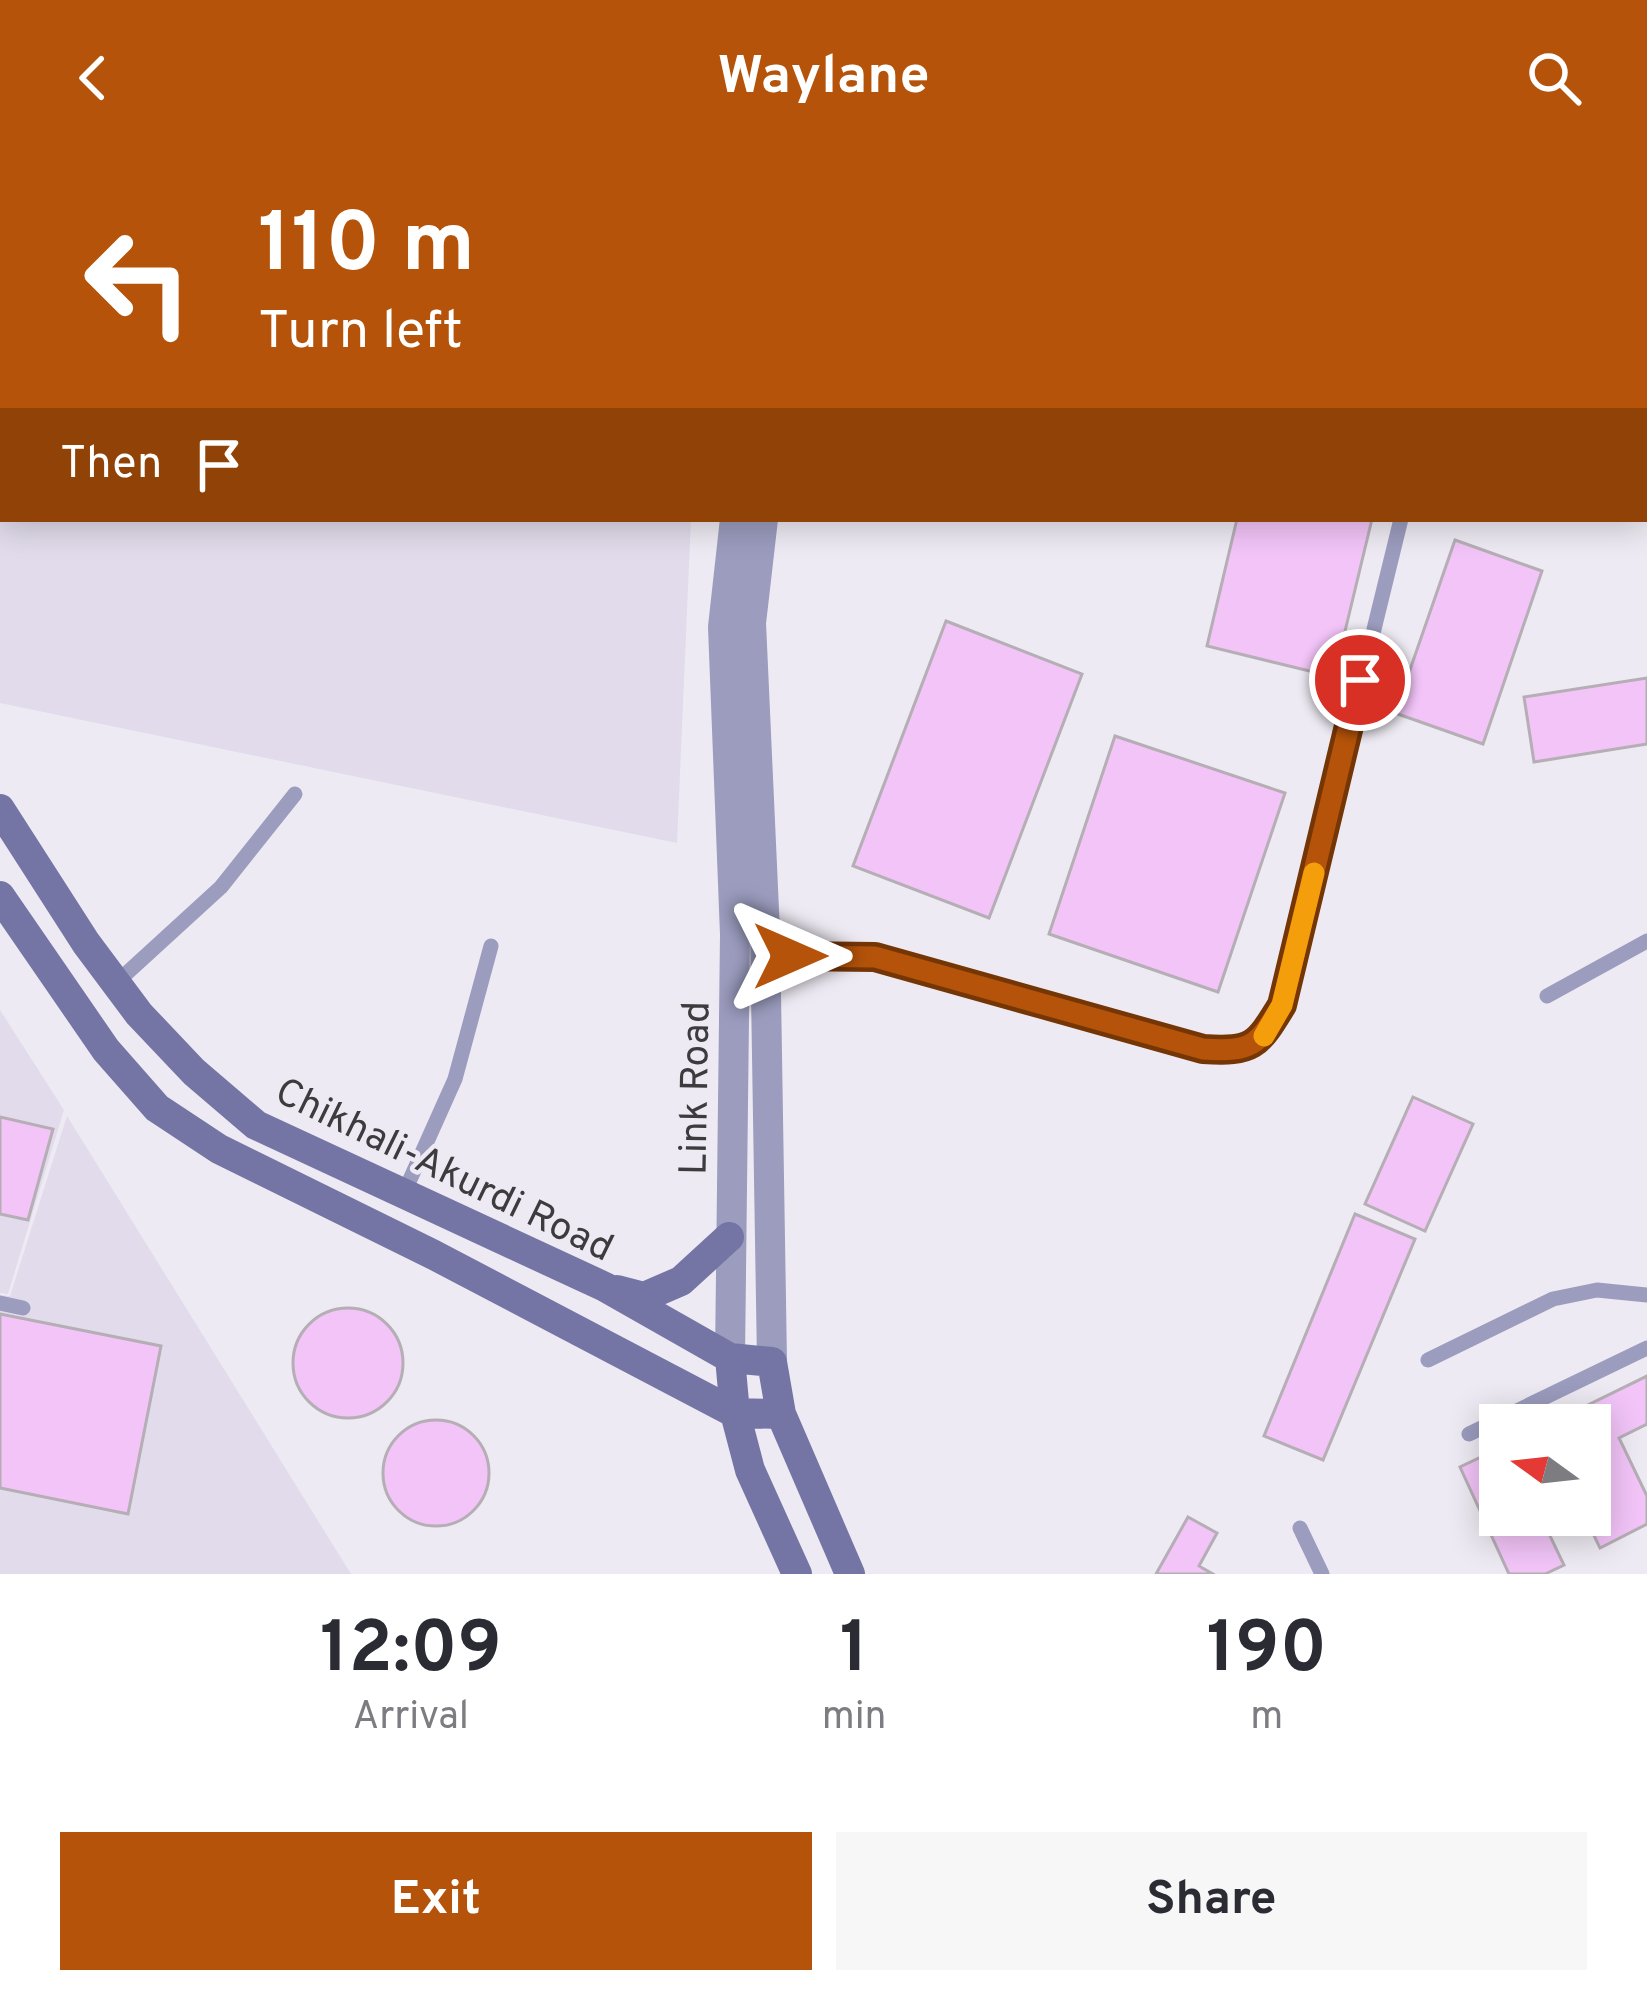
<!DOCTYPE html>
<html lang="en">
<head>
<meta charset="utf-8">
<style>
	:root { --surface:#fff; --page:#f7f7f7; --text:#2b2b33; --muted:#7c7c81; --accent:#b45309 }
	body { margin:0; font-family:Overpass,sans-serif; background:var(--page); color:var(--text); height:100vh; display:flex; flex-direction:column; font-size:45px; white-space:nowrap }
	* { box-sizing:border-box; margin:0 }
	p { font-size:39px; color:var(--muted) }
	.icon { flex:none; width:66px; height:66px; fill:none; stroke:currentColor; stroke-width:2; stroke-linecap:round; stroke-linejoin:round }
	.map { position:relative; height:1418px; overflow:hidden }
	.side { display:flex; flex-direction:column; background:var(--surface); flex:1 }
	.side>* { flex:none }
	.top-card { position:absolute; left:0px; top:0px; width:1647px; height:366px; box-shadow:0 6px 30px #0003; background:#b45309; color:#fff; overflow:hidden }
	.needle { width:78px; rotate:285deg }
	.fabs { position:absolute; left:1479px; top:1248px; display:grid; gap:24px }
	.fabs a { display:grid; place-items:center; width:132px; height:132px; border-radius:0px; background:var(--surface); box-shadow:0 6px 30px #0003; font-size:60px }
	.pin { position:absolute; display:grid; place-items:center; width:102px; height:102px; color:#fff; margin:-51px; border:6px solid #fff; border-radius:50%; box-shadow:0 3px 12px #0007 }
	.me { position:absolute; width:132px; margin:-66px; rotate:90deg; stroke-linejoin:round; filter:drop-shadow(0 0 9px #0008) }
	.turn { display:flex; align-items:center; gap:42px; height:252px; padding:0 60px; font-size:54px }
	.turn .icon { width:156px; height:156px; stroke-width:2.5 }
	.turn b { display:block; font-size:84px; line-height:102px }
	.then { display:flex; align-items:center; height:114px; padding:0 60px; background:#0003; gap:24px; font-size:45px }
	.eta { display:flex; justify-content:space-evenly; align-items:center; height:204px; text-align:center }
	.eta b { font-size:72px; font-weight:700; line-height:84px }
	.action { display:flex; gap:24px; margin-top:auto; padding:24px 60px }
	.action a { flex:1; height:138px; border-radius:0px; background:var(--accent); color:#fff; font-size:48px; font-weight:700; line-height:138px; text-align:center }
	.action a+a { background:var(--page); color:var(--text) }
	header { display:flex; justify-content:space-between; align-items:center; height:156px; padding:0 60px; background:var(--accent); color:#fff; font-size:54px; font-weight:700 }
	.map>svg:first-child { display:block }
	.built { fill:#e1dbeb }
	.building { fill:#f2c4f8; stroke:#b5aeb5; stroke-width:3 }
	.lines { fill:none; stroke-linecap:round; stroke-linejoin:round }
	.service { stroke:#9b9cbe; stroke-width:15 }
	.tertiary { stroke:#9b9cbe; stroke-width:30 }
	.secondary { stroke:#7575a5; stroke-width:30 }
	.route-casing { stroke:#753606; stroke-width:30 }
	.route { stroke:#b45309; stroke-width:21 }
	.slow { stroke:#f59e0b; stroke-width:21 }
	.labels { text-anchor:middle; stroke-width:9; stroke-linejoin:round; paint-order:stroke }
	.street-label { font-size:39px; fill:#3c3b3e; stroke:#eeeaf3 }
</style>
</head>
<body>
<header><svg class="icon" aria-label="back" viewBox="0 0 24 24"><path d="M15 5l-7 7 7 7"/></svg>Waylane<svg class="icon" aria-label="search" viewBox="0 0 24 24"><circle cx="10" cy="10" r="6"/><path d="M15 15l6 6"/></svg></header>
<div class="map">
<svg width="1647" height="1418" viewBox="0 0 1647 1418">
	<rect width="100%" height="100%" fill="#eeeaf3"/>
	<path class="built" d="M0 0H731L3 3V363H691L677 687 0 547Z
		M0 854 64 954 8 1138 0 1137Z
		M67 960 351 1418H0V1139L10 1140Z"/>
	<path class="building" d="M1049 0H1498L1496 3Z
		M1237 363H1372L1334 521 1207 490Z
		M1455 384 1542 415 1483 588 1395 557Z
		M946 465 1082 518 989 762 853 710Z
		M1647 522V588L1534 606 1524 541Z
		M1115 580 1285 637 1218 836 1049 778Z
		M1413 941 1473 968 1425 1075 1365 1048Z
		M0 961 53 973 28 1064 0 1058Z
		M1355 1058 1415 1083 1323 1304 1264 1280Z
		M293 1207a55 55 0 1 1 110 0a55 55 0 1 1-110 0Z
		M0 1158 161 1190 128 1358 0 1332Z
		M1647 1220V1268L1619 1282 1647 1340V1368L1600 1392 1584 1359H1590V1269H1547Z
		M383 1317a53 53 0 1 1 106 0a53 53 0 1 1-106 0Z
		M1500 1292V1359H1540L1564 1409 1545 1418H1509L1460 1311Z
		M1188 1361 1217 1377 1199 1410 1213 1418H1156Z"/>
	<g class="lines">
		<path class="service" d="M1032 0 1037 3
			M1539 0V3
			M1600 3 1603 0
			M765 802 815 797 876 801 1203 893C1253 896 1257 890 1282 849L1401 363
			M116 827 221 731 295 638
			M1547 840 1647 785
			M404 1037 455 923 491 790
			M0 1147 23 1152
			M1428 1204 1553 1143 1597 1134 1647 1139
			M1469 1278 1647 1192
			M1300 1372 1322 1418"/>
		<path class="tertiary" d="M773 3V0
			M810 3V0
			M763 363 751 467 765 776 772 1206
			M730 1202 735 778 723 471 735 363"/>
		<path class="secondary" d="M0 653 86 787 139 858 194 916 256 969 605 1131 730 1202 772 1206 781 1258 850 1418
			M0 740 106 894 157 952 219 993 434 1099 735 1257 781 1258
			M617 1134 644 1141 681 1125 729 1081
			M730 1202 735 1257 750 1314 797 1418"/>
	</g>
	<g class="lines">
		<g class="route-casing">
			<path id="route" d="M790 800 875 801 1203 893C1253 896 1257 890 1282 849L1360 524"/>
		</g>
		<use href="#route" class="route"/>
		<path class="slow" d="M1264 880 1282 849 1314 717"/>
	</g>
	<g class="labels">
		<g class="street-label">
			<text transform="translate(693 932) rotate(-89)" y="14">Link Road</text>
			<text transform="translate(445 1012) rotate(26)" y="14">Chikhali-Akurdi Road</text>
		</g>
	</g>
</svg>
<div class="fabs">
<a><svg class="needle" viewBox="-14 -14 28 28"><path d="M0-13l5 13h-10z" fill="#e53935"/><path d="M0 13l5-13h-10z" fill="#7c7c81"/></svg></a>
</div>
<div class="pin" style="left:1360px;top:524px;background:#d93025"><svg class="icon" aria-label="arrive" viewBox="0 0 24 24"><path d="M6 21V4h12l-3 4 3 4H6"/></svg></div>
<svg class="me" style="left:790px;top:800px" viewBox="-20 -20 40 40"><path d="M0-17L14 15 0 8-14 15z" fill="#b45309" stroke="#fff" stroke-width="4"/></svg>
<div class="top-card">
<div class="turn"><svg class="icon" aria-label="left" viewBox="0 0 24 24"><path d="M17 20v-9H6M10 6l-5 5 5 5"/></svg><div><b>110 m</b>Turn left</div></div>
<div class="then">Then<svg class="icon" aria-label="arrive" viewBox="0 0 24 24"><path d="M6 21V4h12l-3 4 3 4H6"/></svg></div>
</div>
</div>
<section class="side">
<div class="eta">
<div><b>12:09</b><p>Arrival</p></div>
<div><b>1</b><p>min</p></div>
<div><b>190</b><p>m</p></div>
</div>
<div class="action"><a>Exit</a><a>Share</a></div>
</section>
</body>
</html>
